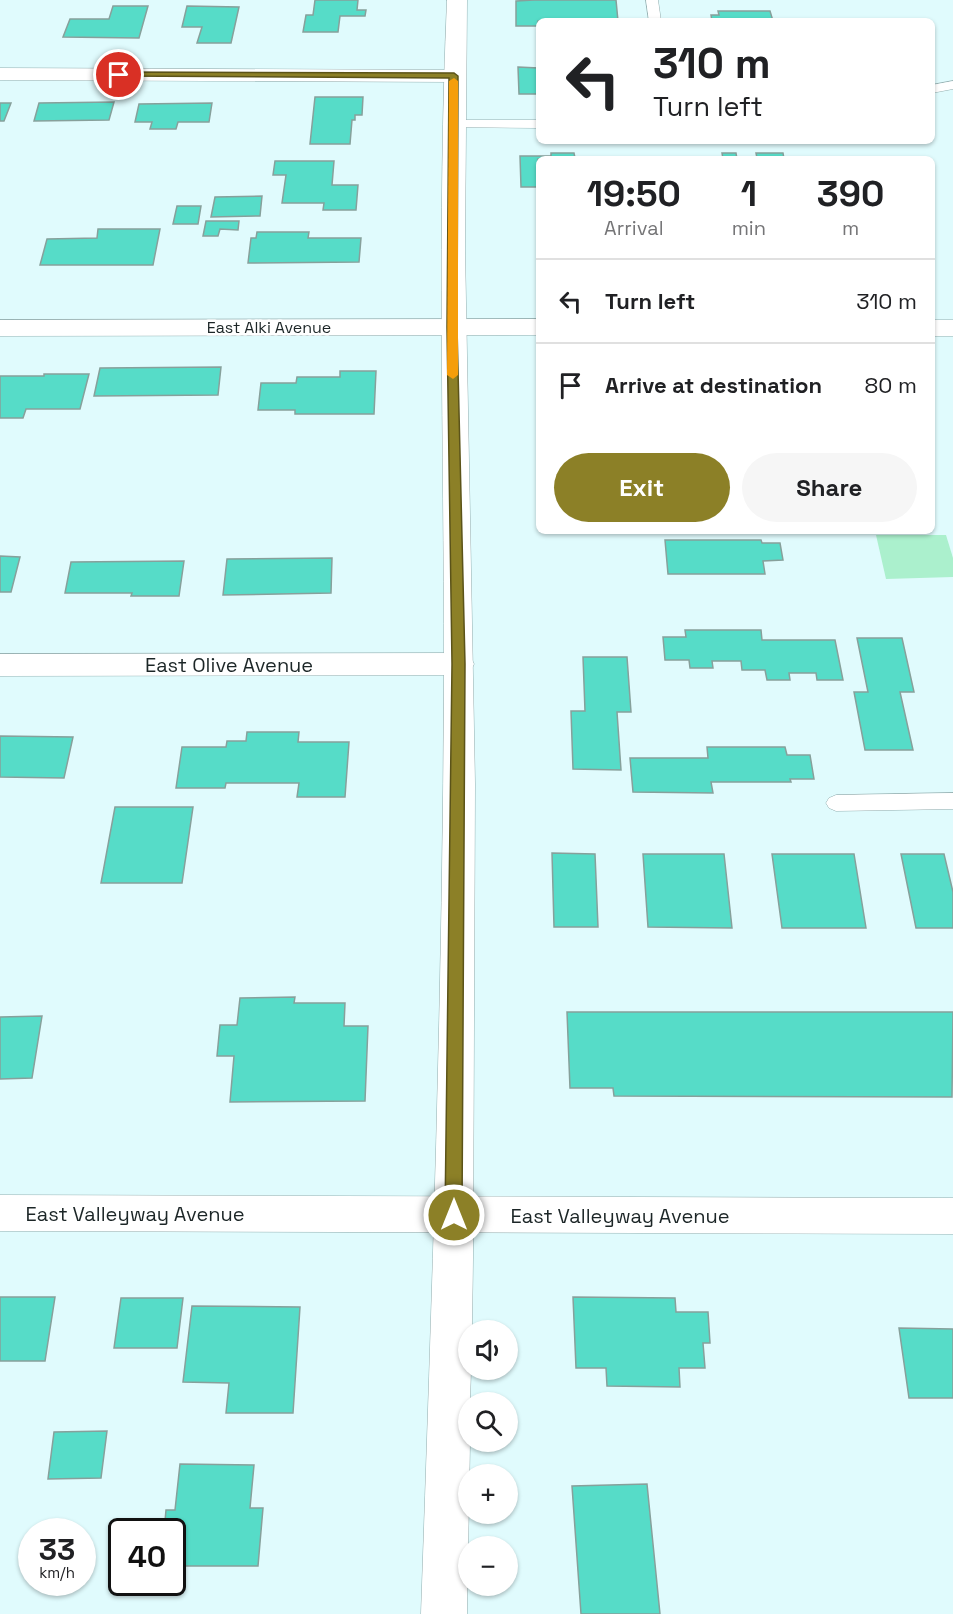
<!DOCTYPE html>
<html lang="en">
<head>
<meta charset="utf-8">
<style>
	:root { --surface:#fff; --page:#f6f6f6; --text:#202124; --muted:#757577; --line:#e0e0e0; --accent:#8c8027 }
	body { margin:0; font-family:"Space Grotesk",sans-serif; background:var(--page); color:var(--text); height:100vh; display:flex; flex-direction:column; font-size:22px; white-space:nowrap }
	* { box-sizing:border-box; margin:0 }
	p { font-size:20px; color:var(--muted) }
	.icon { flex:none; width:33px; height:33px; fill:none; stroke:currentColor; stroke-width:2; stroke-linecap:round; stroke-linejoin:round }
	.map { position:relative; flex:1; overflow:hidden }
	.panel { position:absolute; left:536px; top:156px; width:399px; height:378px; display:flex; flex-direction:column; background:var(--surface); border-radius:9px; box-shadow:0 2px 4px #0004 }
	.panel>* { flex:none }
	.hud { position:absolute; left:536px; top:18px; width:399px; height:126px; border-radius:9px; box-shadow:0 2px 4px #0004; background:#fff; color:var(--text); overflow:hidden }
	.buttons { position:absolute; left:458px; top:1320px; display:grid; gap:12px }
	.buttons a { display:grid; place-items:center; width:60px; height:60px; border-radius:50%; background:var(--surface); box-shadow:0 2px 4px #0004; font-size:30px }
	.speed { position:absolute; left:18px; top:1518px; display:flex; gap:12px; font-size:30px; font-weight:700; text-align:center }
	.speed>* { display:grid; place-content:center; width:78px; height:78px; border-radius:50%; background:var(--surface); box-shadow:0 2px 4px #0004; line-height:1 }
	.speed small { font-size:15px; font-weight:400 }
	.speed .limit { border:3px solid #111; border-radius:9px; background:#fff; color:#111 }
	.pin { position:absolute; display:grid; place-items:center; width:51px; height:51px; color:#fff; margin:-26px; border:3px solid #fff; border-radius:50%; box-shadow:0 2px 6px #0007 }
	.me { position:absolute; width:66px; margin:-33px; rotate:0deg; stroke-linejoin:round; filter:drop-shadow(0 0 4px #0008) }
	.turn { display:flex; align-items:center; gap:21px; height:126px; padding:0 18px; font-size:27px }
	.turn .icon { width:78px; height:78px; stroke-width:2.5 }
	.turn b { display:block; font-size:42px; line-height:51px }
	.eta { display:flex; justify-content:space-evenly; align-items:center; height:102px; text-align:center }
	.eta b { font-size:36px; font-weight:700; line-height:42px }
	.button { display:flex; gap:12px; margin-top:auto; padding:12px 18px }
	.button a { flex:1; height:69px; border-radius:36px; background:var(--accent); color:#fff; font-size:24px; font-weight:700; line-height:69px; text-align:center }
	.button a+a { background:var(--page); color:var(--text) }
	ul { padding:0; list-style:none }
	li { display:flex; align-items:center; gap:18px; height:84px; padding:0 18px; border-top:2px solid var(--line) }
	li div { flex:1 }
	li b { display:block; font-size:22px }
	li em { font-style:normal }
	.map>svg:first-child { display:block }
	.green { fill:#abf0cd }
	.building { fill:#56dcc8; stroke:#87a09b; stroke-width:1.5 }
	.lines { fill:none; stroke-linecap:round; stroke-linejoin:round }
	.service-casing { stroke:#93adae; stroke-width:1 }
	.minor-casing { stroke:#93adae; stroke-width:1 }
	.tertiary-casing { stroke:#93adae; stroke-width:1 }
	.service { fill:#fff; fill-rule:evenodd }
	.minor { fill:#fff; fill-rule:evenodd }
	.tertiary { fill:#fff; fill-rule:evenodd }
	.route { fill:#8c8027; stroke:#5b5319; stroke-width:1.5 }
	.slow { fill:#f59e0b }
	.labels { text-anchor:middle; stroke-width:5; stroke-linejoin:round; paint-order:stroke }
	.far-street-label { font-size:16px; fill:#1c2627; stroke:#fff }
	.street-label { font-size:20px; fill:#1c2627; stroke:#fff }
</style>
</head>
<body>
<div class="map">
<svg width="953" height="1614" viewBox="0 0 953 1614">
	<rect width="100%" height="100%" fill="#e0fbfd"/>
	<path class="green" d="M876 535H946L953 558V577L886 579Z"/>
	<path class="building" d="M315 0H358L357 10H366L365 16H340L338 32H303L306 15H313Z
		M534 0H616L618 21H538V26H516V1Z
		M113 6H148L139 38 63 37 70 19H109Z
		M187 6 239 7 231 43H197L202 27H182Z
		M718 11H770L773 21H712L711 15H719Z
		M518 67 538 68V94H519Z
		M315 97H363L362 115H355V120H352L350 144H310Z
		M114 102 109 120 34 121 39 103Z
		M0 103H11L4 121H0Z
		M212 103 209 122H178L176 129H150L152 122H135L139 104Z
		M551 153H574L575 158 584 159H538V187H521L520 156H551Z
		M722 153H736L737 159H723Z
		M756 153H783L784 159H747L757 158Z
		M275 161H334L332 185H358L356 210H323L324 203H282L286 175H273Z
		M262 196 260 216 211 217 215 197Z
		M177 206H201L198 224H173Z
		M206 221H239L238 230 220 229 218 236H203Z
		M98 229H160L153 265H40L47 239 97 238Z
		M257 232H309L308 238H361L359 262 248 263 251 238H256Z
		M221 367 218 395 94 396 100 368Z
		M340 371H376L374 414H295V410H258L261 383H296L297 377H340Z
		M44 374H89L80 409H26L23 418H0V376H44Z
		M665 540H761L762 543H780L783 560 763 561 765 574H668Z
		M0 556 20 557 11 592H0Z
		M332 558 331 593 223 595 227 559Z
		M184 561 179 596H131L132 593H65L71 562Z
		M685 630H761L762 640H835L843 680H817L816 673H789L790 680H767L765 670H742L741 661H712L713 668H690L689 660H665L663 637H686Z
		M857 638H902L914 692H900L913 750H865L854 692H868Z
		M583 657H627L631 712H617L621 770 573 769 571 711H585Z
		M247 732H299L298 742H349L345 797H297L299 783H226L225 788H176L182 747H226L227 741H246Z
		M0 736 73 737 64 778 0 777Z
		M707 747H785L787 755H810L814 779H790L791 782H711L713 793 633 792 630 758H708Z
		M115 807H193L182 883H101Z
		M552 853 595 854 598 927H554Z
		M643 854H724L732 928 648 927Z
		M772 854H854L866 928H782Z
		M901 854H944L953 892V928H916Z
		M295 997 294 1003H345L344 1026H368L365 1101 230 1102 234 1056H217L220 1025H237L240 998Z
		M567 1012H953L952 1097 614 1096 613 1088H570Z
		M42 1016 32 1078 0 1079V1017Z
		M0 1297H55L45 1361H0Z
		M573 1297 675 1298 676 1312H708L710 1343H703L705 1368H679L680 1387 607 1386 606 1368H576Z
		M121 1298H183L177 1348H114Z
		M192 1306 300 1307 293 1413H226L229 1383 183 1382Z
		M899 1328 953 1329V1398H909Z
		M107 1431 101 1478 48 1479 54 1432Z
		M180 1464 254 1465 250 1508H263L258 1566H172V1532H164L166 1510H175Z
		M647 1484 660 1614H581L572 1486Z"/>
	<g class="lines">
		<g class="service-casing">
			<path id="service" d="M646 0H658L661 21H649Z
				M953 81V89L932 93V85Z
				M454 120H538V128L449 127 447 124Z
				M953 793V809L836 811 829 808 826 803 829 798 836 795Z"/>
		</g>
		<g class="minor-casing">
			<path id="minor" d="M0 68 454 70 462 71 465 76 462 81 454 82 0 80Z
				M538 319V335L0 336V320Z
				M932 320H953V336H932Z
				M459 653 470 656 474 664 470 672 459 675 0 676V654Z
				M0 1195 953 1198V1234L0 1231Z"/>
		</g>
		<g class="tertiary-casing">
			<path id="tertiary" d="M447 0H467L465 249 475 784 473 1258 472 1330H468V1370H471L470 1402H468L470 1442 467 1614H421C432 1298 443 981 444 665 444 443 437 222 447 0Z"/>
		</g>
		<use href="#service" class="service"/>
		<use href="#minor" class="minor"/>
		<use href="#tertiary" class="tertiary"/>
	</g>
	<path class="route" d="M119 72 454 73 458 76 457 327 465 664 462 1215 459 1221 454 1223 448 1221 445 1215 452 664 447 327 449 78 116 76 115 75Z"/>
	<path class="slow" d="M454 78 458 81V375L453 379 447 375 449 81Z"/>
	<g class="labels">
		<g class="far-street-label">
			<text x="269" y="333">East Alki Avenue</text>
		</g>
		<g class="street-label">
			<text x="229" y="672">East Olive Avenue</text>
			<text x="135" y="1221">East Valleyway Avenue</text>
			<text x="620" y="1223">East Valleyway Avenue</text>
		</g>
	</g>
</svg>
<div class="buttons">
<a><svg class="icon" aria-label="sound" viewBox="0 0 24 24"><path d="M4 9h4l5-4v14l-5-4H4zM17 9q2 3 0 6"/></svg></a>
<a><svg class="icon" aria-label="search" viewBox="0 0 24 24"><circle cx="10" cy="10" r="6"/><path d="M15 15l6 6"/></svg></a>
<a>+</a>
<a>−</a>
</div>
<div class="speed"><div>33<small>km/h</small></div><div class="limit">40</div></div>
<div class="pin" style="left:119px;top:75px;background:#d93025"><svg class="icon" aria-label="arrive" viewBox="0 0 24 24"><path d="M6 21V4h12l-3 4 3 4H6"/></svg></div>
<svg class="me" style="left:454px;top:1215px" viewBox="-20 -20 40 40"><circle r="17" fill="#8c8027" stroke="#fff" stroke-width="3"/><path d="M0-11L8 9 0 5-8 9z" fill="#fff"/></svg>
<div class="hud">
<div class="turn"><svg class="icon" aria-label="left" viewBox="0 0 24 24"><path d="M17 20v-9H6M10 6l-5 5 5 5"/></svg><div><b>310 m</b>Turn left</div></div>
</div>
<section class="panel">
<div class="eta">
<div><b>19:50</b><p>Arrival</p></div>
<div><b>1</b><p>min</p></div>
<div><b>390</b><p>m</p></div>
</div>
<ul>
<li><svg class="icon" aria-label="left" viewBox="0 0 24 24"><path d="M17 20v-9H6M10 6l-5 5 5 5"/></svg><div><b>Turn left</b></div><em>310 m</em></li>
<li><svg class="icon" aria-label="arrive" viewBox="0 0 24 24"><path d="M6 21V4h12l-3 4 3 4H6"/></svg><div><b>Arrive at destination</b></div><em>80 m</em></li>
</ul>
<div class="button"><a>Exit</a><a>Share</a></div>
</section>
</div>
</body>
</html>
